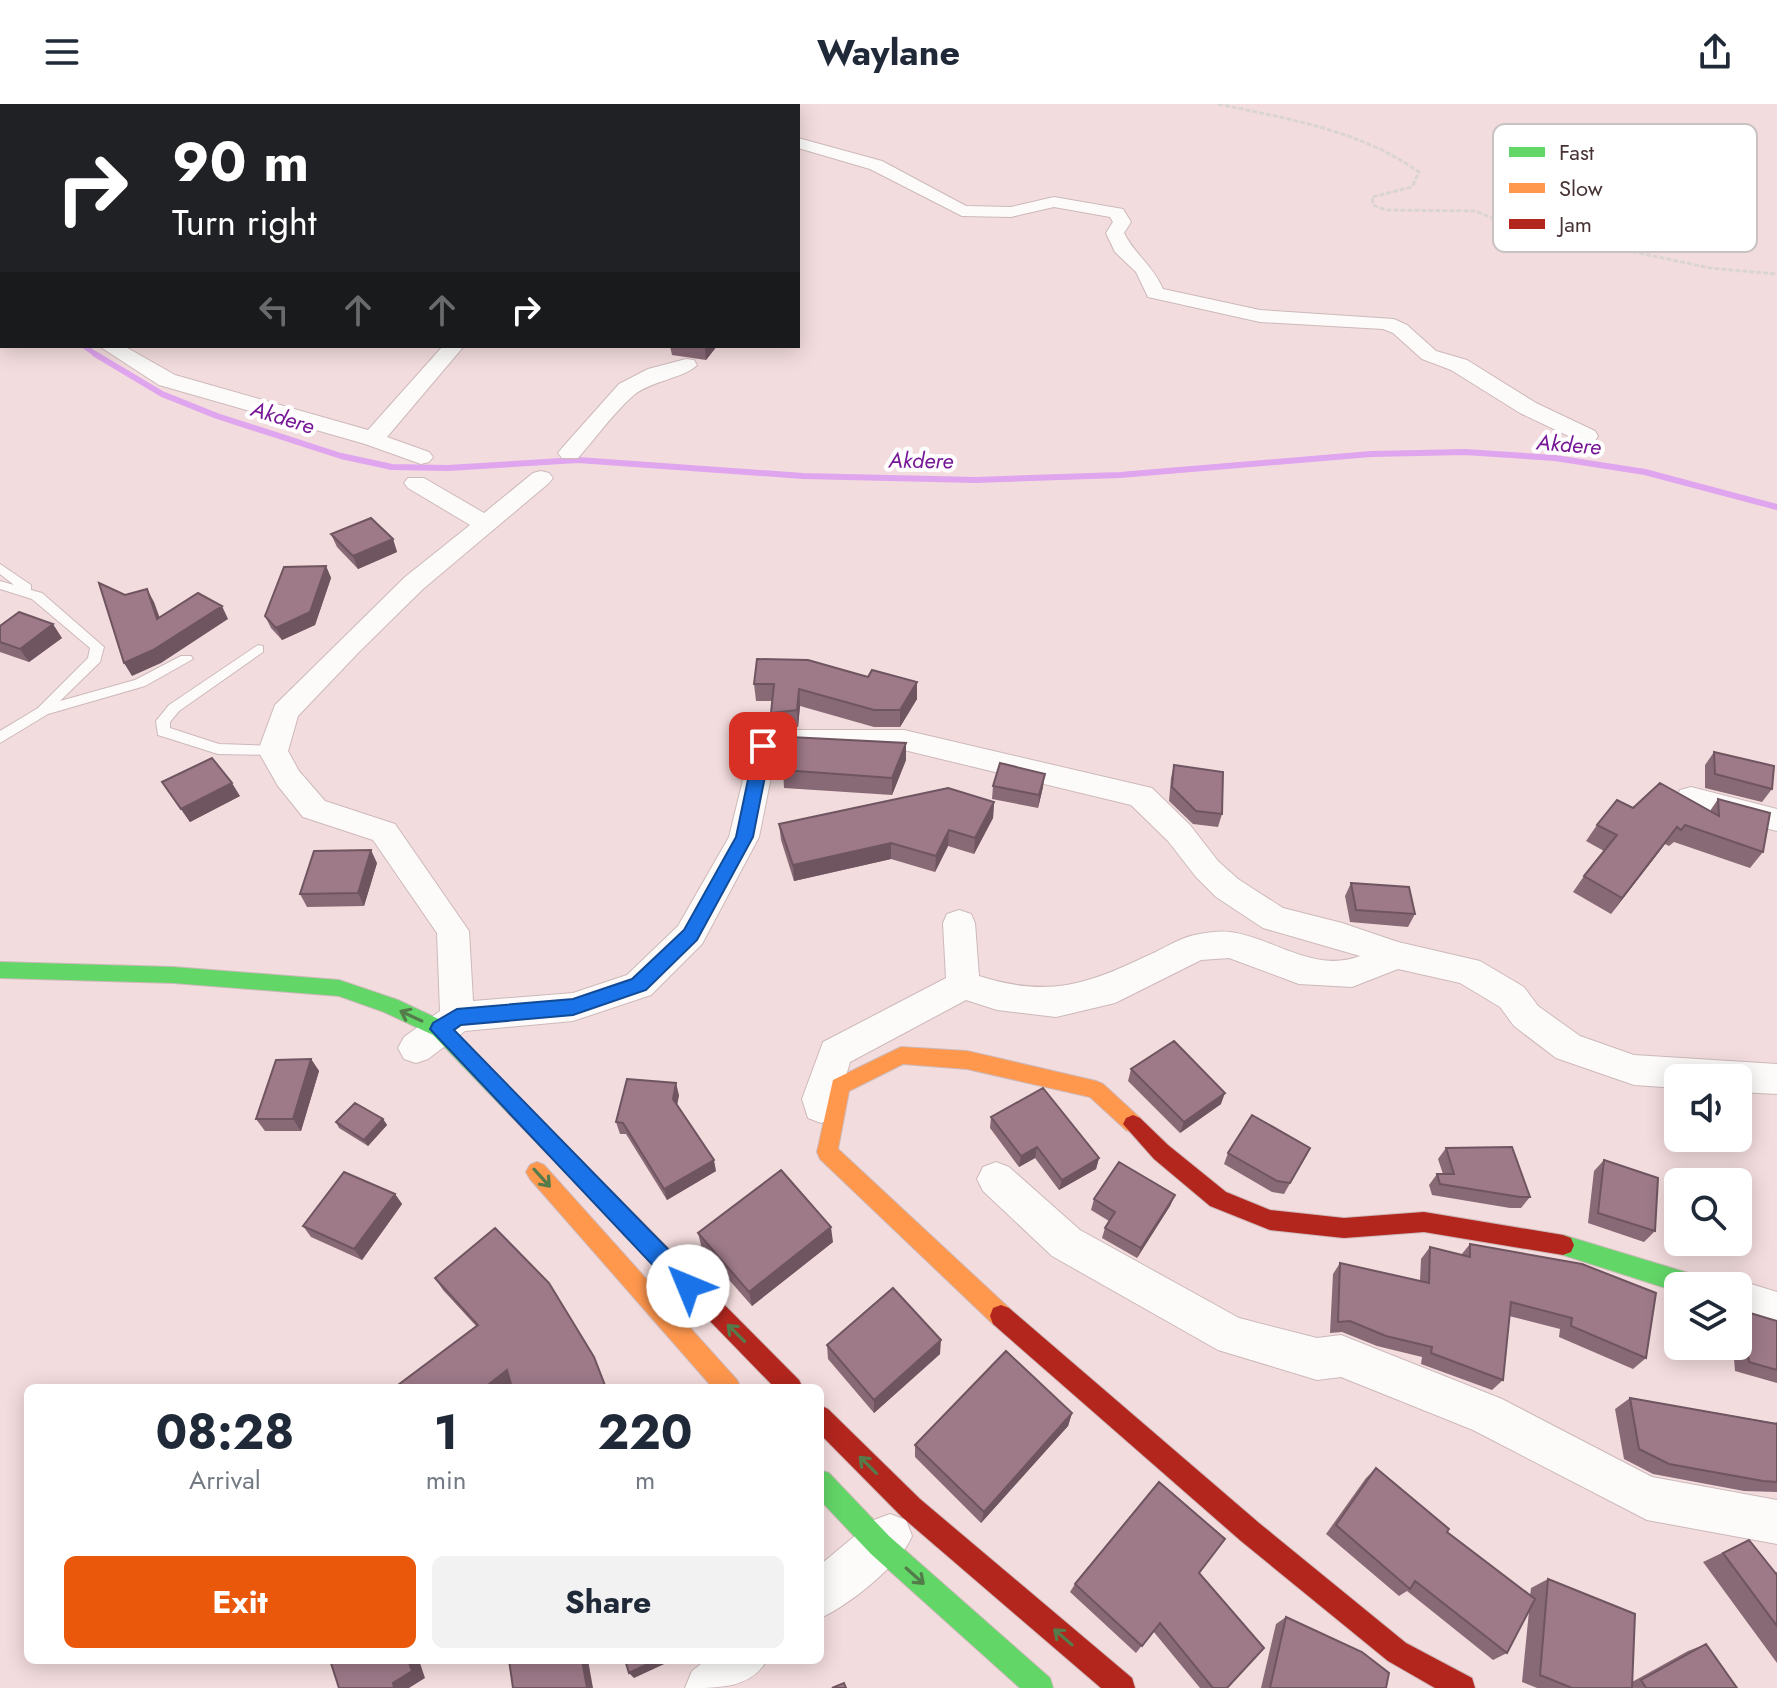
<!DOCTYPE html>
<html lang="en">
<head>
<meta charset="utf-8">
<style>
	:root { --surface:#fff; --page:#f2f2f3; --text:#1f2937; --muted:#747a83; --accent:#ea580c }
	body { margin:0; font-family:Jost,sans-serif; background:var(--page); color:var(--text); height:100vh; display:flex; flex-direction:column; font-size:30px; white-space:nowrap }
	* { box-sizing:border-box; margin:0 }
	p { font-size:26px; color:var(--muted) }
	.icon { flex:none; width:44px; height:44px; fill:none; stroke:currentColor; stroke-width:2; stroke-linecap:round; stroke-linejoin:round }
	.map { position:relative; flex:1; overflow:hidden }
	.sheet { position:absolute; left:24px; top:1280px; width:800px; height:280px; display:flex; flex-direction:column; background:var(--surface); border-radius:12px; box-shadow:0 4px 20px #0003 }
	.sheet>* { flex:none }
	.banner { position:absolute; left:0px; top:0px; width:800px; height:244px; box-shadow:0 4px 20px #0003; background:#202124; color:#fff; overflow:hidden }
	.fabs { position:absolute; left:1664px; top:960px; display:grid; gap:16px }
	.fabs a { display:grid; place-items:center; width:88px; height:88px; border-radius:12px; background:var(--surface); box-shadow:0 4px 20px #0003; font-size:40px }
	.pin { position:absolute; display:grid; place-items:center; width:68px; height:68px; color:#fff; margin:-34px; border-radius:16px; box-shadow:0 4px 12px #0006 }
	.me { position:absolute; width:88px; margin:-44px; rotate:315deg; stroke-linejoin:round; filter:drop-shadow(0 0 6px #0008) }
	.turn { display:flex; align-items:center; gap:28px; height:168px; padding:0 40px; font-size:36px }
	.turn .icon { width:104px; height:104px; stroke-width:2.5 }
	.turn b { display:block; font-size:56px; line-height:68px }
	.lanes { display:flex; align-items:center; height:76px; padding:0 40px; background:#0003; justify-content:center; gap:40px; direction:ltr }
	.lanes .off { opacity:.35 }
	.eta { display:flex; justify-content:space-evenly; align-items:center; height:136px; text-align:center }
	.eta b { font-size:48px; font-weight:700; line-height:56px }
	.action { display:flex; gap:16px; margin-top:auto; padding:16px 40px }
	.action a { flex:1; height:92px; border-radius:12px; background:var(--accent); color:#fff; font-size:32px; font-weight:700; line-height:92px; text-align:center }
	.action a+a { background:var(--page); color:var(--text) }
	header { display:flex; justify-content:space-between; align-items:center; height:104px; padding:0 40px; background:var(--surface); font-size:36px; font-weight:700 }
	.map>svg:first-child { display:block }
	.lines { fill:none; stroke-linecap:round; stroke-linejoin:round }
	.stream-far1 { stroke:#dfa5ee; stroke-width:5 }
	.stream { stroke:#dfa5ee; stroke-width:6 }
	.lane-casing { stroke:#cdb9ba; stroke-width:2 }
	.street-casing { stroke:#cdb9ba; stroke-width:2 }
	.fast-casing { stroke:#cdb9ba; stroke-width:2 }
	.slow-casing { stroke:#cdb9ba; stroke-width:2 }
	.jam-casing { stroke:#cdb9ba; stroke-width:2 }
	.path { stroke:#dbd4d4; stroke-width:3; stroke-dasharray:5 2; stroke-linecap:butt }
	.lane { fill:#fdfafa; fill-rule:evenodd }
	.street { fill:#fdfafa; fill-rule:evenodd }
	.fast { fill:#63d668; fill-rule:evenodd }
	.slow { fill:#ff974d; fill-rule:evenodd }
	.jam { fill:#b3261e; fill-rule:evenodd }
	.wall { fill:#886976 }
	.shaded-wall { fill:#6f5560 }
	.building { fill:#9e7a89; stroke:#6f5560; stroke-width:2 }
	.oneway { stroke:#547c4b }
	.route { fill:#1a73e8; stroke:#114b97; stroke-width:2 }
	.labels { text-anchor:middle; stroke-width:8; stroke-linejoin:round; paint-order:stroke }
	.far-water-label { font-size:22px; font-style:italic; fill:#761896; stroke:#fff }
	.key { fill:#fff; stroke:#c8c2c2; stroke-width:2 }
	.key-label { font-size:22px; fill:#473334 }
</style>
</head>
<body>
<header><svg class="icon" aria-label="menu" viewBox="0 0 24 24"><path d="M4 6h16M4 12h16M4 18h16"/></svg>Waylane<svg class="icon" aria-label="share" viewBox="0 0 24 24"><path d="M12 15V3M7 8l5-5 5 5M5 13v7h14v-7"/></svg></header>
<div class="map">
<svg width="1777" height="1584" viewBox="0 0 1777 1584">
	<rect width="100%" height="100%" fill="#f3dcdd"/>
	<g class="lines">
		<path class="stream-far1" d="M84 242 98 252"/>
		<path class="stream" d="M95 250 162 290 217 312 341 352 392 363 448 364 578 356 803 372 976 376 1120 371 1371 350 1465 348 1555 354 1645 368 1777 403"/>
		<g class="lane-casing">
			<path id="lane" d="M0 460 31 481V486L42 489 104 543 100 558 60 597 135 576 181 552H191L193 555 145 582 48 610 0 639V627L38 604 88 554 90 544 32 495 0 485V477L14 481 0 470Z
				M258 541 263 542V548L179 607 170 618V624L219 640 273 642 278 643 280 647 278 651 218 650 158 631 156 617 169 601Z"/>
		</g>
		<g class="street-casing">
			<path id="street" d="M550 0H567L549 2Z
				M798 34 882 57 966 102 1011 103 1054 93 1123 105 1131 118 1124 129C1135 151 1152 160 1163 185L1260 206 1394 215 1407 221 1436 247 1467 256 1536 299 1595 327 1598 332 1595 337H1579L1520 309 1451 266 1422 255 1393 229 1383 225 1260 218 1148 193 1136 168 1115 148 1106 129 1113 118 1110 113 1054 103 1011 113 962 112 870 65 798 44Z
				M0 175H2V187H0Z
				M99 242H124L175 271 368 326 443 242H464L387 333 429 348 433 353 429 358 421 360 365 340 159 281Z
				M686 255 694 256 697 261C685 274 650 277 634 291 613 309 596 334 578 354H562L558 349 562 344 619 280 648 265Z
				M541 367 549 369 553 374 549 379 423 485 359 548 298 612 288 647 299 667 325 697 395 720 469 827 473 897 573 889 627 871 678 822 729 733 753 635 781 626H904L1152 684 1190 721 1218 757 1238 775 1283 804 1342 819 1398 838 1480 857 1524 883 1538 902 1580 932 1634 951 1777 960V990L1738 988V974H1678V984L1634 981 1556 954 1514 922 1500 903 1460 879 1398 865 1352 883 1299 880 1229 854 1201 856 1115 899 1056 913 997 906 966 896 850 958 834 1014 821 1019 808 1014 802 995 823 938 946 874 943 819 947 810 959 806 971 810 975 819 979 872C1049 894 1086 881 1149 851 1165 844 1182 832 1200 830 1209 828 1221 827 1230 828 1272 833 1314 870 1360 852L1263 824 1216 793 1196 773 1168 737 1131 701 904 646 776 648 759 733 702 840 651 891 573 917 465 927 428 955 416 959 404 955 398 944 404 933 440 907 437 829 373 736 303 713 278 682 258 647 275 601 405 473 470 421 408 384 404 379 408 374H424L484 409 533 369Z
				M1691 683 1777 705V727L1680 702 1676 694 1680 686Z
				M996 1058 1009 1063 1080 1126 1239 1214 1317 1234 1341 1231 1502 1295 1652 1373 1777 1396V1440L1647 1416 1473 1326 1341 1273 1317 1276 1218 1246 1052 1152 983 1087 977 1075 983 1063Z
				M1738 1176 1777 1188V1228L1738 1216V1182H1724Z
				M890 1410 906 1416 912 1432C901 1460 848 1502 820 1514V1461L874 1416Z
				M706 1556H767C751 1584 721 1584 685 1584L692 1567Z"/>
		</g>
		<g class="fast-casing">
			<path id="fast" d="M0 858 173 863 339 876 398 896 447 919 525 1003 522 1009 515 1012 508 1009 433 931 384 908 339 892 173 879 0 874Z
				M1563 1131 1695 1171 1703 1174 1706 1182H1678V1188L1563 1151 1555 1148 1552 1141 1555 1134Z
				M820 1366 829 1369 889 1432 1050 1574 1053 1584H1020L871 1450 820 1396Z"/>
		</g>
		<g class="slow-casing">
			<path id="slow" d="M901 943 967 947 1096 977 1103 980 1140 1014 1143 1020 1140 1026 1133 1029 1126 1026 1090 993 967 965 903 960 849 987 838 1045 1009 1204 1012 1212 1009 1220 1001 1223 993 1220 820 1055 817 1048 833 976Z
				M537 1058 544 1061 737 1276 741 1284H713L530 1075 526 1068 530 1061Z"/>
		</g>
		<g class="jam-casing">
			<path id="jam" d="M515 994 522 997 799 1276 803 1284H775L508 1009 505 1003 508 997Z
				M1133 1011 1140 1014 1168 1041 1226 1088 1270 1106 1344 1114 1424 1108 1563 1131 1571 1134 1574 1141 1571 1148 1563 1151 1424 1128 1344 1134 1270 1126 1210 1102 1154 1055 1123 1020 1126 1014Z
				M1001 1201 1009 1204 1259 1419 1406 1539 1472 1574 1475 1584H1435L1388 1557 1241 1437 993 1220 990 1212 993 1204Z
				M820 1301 828 1305 920 1395 1132 1574 1135 1584H1101L902 1413 820 1330Z"/>
		</g>
		<path class="path" d="M1218 0C1288 15 1360 26 1419 68L1412 83 1372 93 1373 101 1386 106 1476 107 1524 128 1564 133 1710 164 1777 170"/>
		<use href="#lane" class="lane"/>
		<use href="#street" class="street"/>
		<use href="#fast" class="fast"/>
		<use href="#slow" class="slow"/>
		<use href="#jam" class="jam"/>
	</g>
	<path class="wall" d="M670 242H717L706 256 672 251Z
		M331 430 393 435 397 448 358 465 337 443Z
		M326 462 331 474 315 521 282 536 271 524 265 512Z
		M0 522 62 534 29 558 0 548Z
		M868 573 917 578V595L900 623H874L800 602 798 623 773 625 771 609 773 597H756L754 580Z
		M1714 648 1772 685 1762 698 1705 684V661Z
		M906 656 892 691 784 684 783 666Z
		M1174 661 1222 710 1218 723 1193 720 1169 697 1171 674Z
		M162 678 240 692 190 718Z
		M993 682 1043 683 1038 704 992 695Z
		M1718 695 1763 748 1750 764 1674 738 1669 742 1665 740 1611 810 1573 788 1584 772 1604 747 1586 737 1597 721 1710 707Z
		M994 698 993 714 974 750 948 742 935 768 891 755 794 777 781 736 779 720Z
		M377 759 364 802 307 803 300 790Z
		M1351 779 1415 810 1408 823 1350 818 1345 792Z
		M311 955 319 967 301 1027H265L256 1015Z
		M1131 965 1221 1000 1180 1029 1128 977Z
		M679 991 677 1001 716 1067 667 1096 626 1030H620L616 1018Z
		M991 1013 1099 1054 1096 1065 1059 1086 1035 1054 1019 1063 990 1024Z
		M383 1015 387 1021 368 1042 339 1024 336 1018Z
		M1310 1044 1284 1090 1272 1088 1224 1060 1228 1049Z
		M1446 1044 1530 1093 1521 1104H1510L1432 1091 1429 1081 1437 1070H1443L1438 1055Z
		M1604 1056 1655 1127 1644 1138 1588 1119 1594 1067Z
		M395 1090 402 1100 362 1156 311 1133 303 1122Z
		M1175 1091 1170 1102 1137 1154 1102 1134 1105 1124 1109 1117 1091 1106 1094 1095Z
		M698 1129 833 1138 752 1202 702 1145Z
		M1470 1140 1646 1254 1633 1265 1559 1233 1560 1225 1509 1212 1503 1276 1492 1286 1421 1260 1422 1253 1377 1242 1342 1228 1330 1229 1333 1170 1340 1159 1420 1177 1421 1155 1430 1143 1461 1151Z
		M435 1174 599 1263 510 1280 505 1284H394L477 1223 443 1186Z
		M1743 1202 1750 1209 1777 1217V1279L1735 1267 1733 1242H1738V1206Z
		M827 1241 940 1250 874 1309 828 1255Z
		M1630 1294 1775 1319 1777 1318V1388L1744 1387 1653 1370 1624 1355 1615 1305Z
		M1072 1309 1068 1322 981 1419 915 1353V1341Z
		M1376 1364 1447 1428 1530 1492 1531 1484 1548 1475 1632 1578 1688 1547 1706 1540 1737 1584H1537L1522 1578 1529 1507 1507 1549 1493 1556 1407 1487 1399 1492 1326 1430 1366 1374Z
		M1749 1436 1774 1469 1777 1468V1559L1703 1458Z
		M1199 1469 1227 1584H1200L1153 1527 1136 1549 1070 1488 1075 1480Z
		M1286 1513 1386 1584H1261L1276 1520Z"/>
	<path class="shaded-wall" d="M706 242H717L706 256 705 244Z
		M393 435 397 448 358 465 353 452Z
		M326 462 331 474 315 521 282 536 276 524Z
		M147 485 154 498 165 528 157 515Z
		M222 502 228 515 161 559 132 572 124 559Z
		M53 520 62 534 29 558 20 545Z
		M917 578V595L900 623V606Z
		M799 585 800 602 798 623 797 606Z
		M906 639V656L892 691V674Z
		M1045 670 1043 683 1038 704 1039 691Z
		M232 679 240 692 190 718 181 705Z
		M994 698 993 714 974 750 975 734Z
		M1677 723 1665 740 1611 810 1622 794Z
		M949 726 948 742 935 768 936 752Z
		M891 739V755L794 777 793 761Z
		M371 746 377 759 364 802 358 789Z
		M311 955 319 967 301 1027 293 1015Z
		M676 979 679 991 676 1006 673 995Z
		M1225 989 1221 1000 1180 1029 1184 1018Z
		M383 1015 387 1021 368 1042 364 1036Z
		M1037 1043 1035 1054 1019 1063 1021 1052Z
		M1099 1054 1096 1065 1059 1086 1062 1076Z
		M714 1056 716 1067 667 1096 664 1085Z
		M395 1090 402 1100 362 1156 354 1145Z
		M1175 1091 1170 1102 1137 1154 1141 1144Z
		M831 1123 833 1138 752 1202 749 1188Z
		M941 1236 940 1250 874 1309V1296Z
		M507 1266 514 1277 505 1284H484Z
		M1072 1309 1068 1322 981 1419 984 1408Z
		M408 1556H419L425 1574 409 1584H394L393 1579Z
		M582 1556H588L593 1584H587Z
		M656 1556H673L634 1574 629 1569Z"/>
	<path class="building" d="M371 414 393 435 353 452 331 430Z
		M326 462 310 508 276 524 265 512 284 463Z
		M99 479 125 491 147 485 157 515 198 489 222 502 153 546 124 559Z
		M19 508 53 520 20 545 0 538V522Z
		M757 555 808 556 868 573 872 566 917 578 900 606H874L799 585 797 606 771 609 774 580H754Z
		M790 633 906 639 892 674 783 666Z
		M1714 648 1774 662 1772 685 1715 670Z
		M212 654 232 679 181 705 162 678Z
		M1000 659 1045 670 1039 691 993 682Z
		M1174 661 1223 668 1222 710 1196 707 1172 683Z
		M1660 679 1719 712 1718 695 1770 709 1763 748 1685 721 1681 726 1677 723 1622 794 1584 772 1617 731 1597 721 1617 696 1633 704Z
		M948 684 994 698 975 734 949 726 936 752 891 739 793 761 779 720Z
		M371 746 358 789 300 790 314 747Z
		M1351 779 1409 783 1415 810 1356 806Z
		M1174 937 1225 989 1184 1018 1131 965Z
		M311 955 293 1015H256L276 956Z
		M627 975 676 979 673 995 714 1056 664 1085 623 1019 616 1018Z
		M1043 984 1099 1054 1062 1076 1037 1043 1021 1052 991 1013Z
		M355 999 383 1015 364 1036 336 1018Z
		M1252 1011 1310 1044 1290 1079 1277 1077 1228 1049Z
		M1512 1043 1530 1093H1520L1440 1080 1437 1070H1454L1446 1044Z
		M1604 1056 1658 1074 1655 1127 1598 1109Z
		M1119 1058 1175 1091 1141 1144 1105 1124 1115 1108 1094 1095Z
		M781 1066 831 1123 749 1188 698 1129Z
		M344 1068 395 1090 354 1145 303 1122Z
		M495 1124 549 1179 594 1253 606 1284H512L507 1266 484 1284H394L478 1221 435 1174Z
		M1470 1140 1582 1160 1656 1189 1646 1254 1571 1222 1572 1214 1511 1198 1503 1276 1431 1249 1432 1243 1386 1232 1350 1217 1338 1218 1340 1159 1429 1179 1430 1143 1470 1153Z
		M893 1184 941 1236 874 1296 827 1241Z
		M1743 1202 1748 1203 1750 1209 1777 1217V1266L1749 1258Z
		M1006 1247 1072 1309 984 1408 915 1341Z
		M1630 1294 1777 1320V1378L1763 1377 1669 1360 1639 1345Z
		M1376 1364 1449 1425 1447 1428 1535 1495 1507 1549 1415 1477 1410 1485 1336 1421Z
		M1159 1378 1225 1435 1199 1469 1264 1544 1227 1584H1213L1160 1519 1142 1542 1075 1480Z
		M1749 1436 1777 1471V1522L1723 1449Z
		M1548 1475 1635 1510 1632 1584H1572L1540 1571Z
		M1286 1513 1362 1548 1389 1569 1386 1584H1270Z
		M1706 1540 1737 1584H1646L1641 1576Z
		M330 1556H408L412 1567 393 1579 394 1584H339Z
		M509 1556H582L587 1584H513Z
		M625 1556H656L629 1569Z
		M844 1579 846 1584H832Z"/>
	<defs><path id="oneway-shaft" d="M-6 0H5M1.5-3L5.5 0L1.5 3" fill="none" stroke-width="1.6" stroke-linecap="round" stroke-linejoin="round" transform="scale(2)"/></defs>
	<g class="oneway">
		<use href="#oneway-shaft" transform="translate(411 912) rotate(-155)"/>
		<use href="#oneway-shaft" transform="translate(542 1074) rotate(48)"/>
		<use href="#oneway-shaft" transform="translate(736 1229) rotate(-135)"/>
		<use href="#oneway-shaft" transform="translate(868 1361) rotate(-135)"/>
		<use href="#oneway-shaft" transform="translate(915 1472) rotate(42)"/>
		<use href="#oneway-shaft" transform="translate(1063 1533) rotate(-139)"/>
	</g>
	<path class="route" d="M763 636 771 642 753 733 697 836 646 886 573 911 461 921 454 926 696 1174 700 1182 696 1190 688 1193 680 1190 430 925 433 919 457 905 573 895 632 875 684 826 736 733 755 642Z"/>
	<g class="labels">
		<g class="far-water-label">
			<text transform="translate(283 313) rotate(17)" y="8">Akdere</text>
			<text transform="translate(1569 340) rotate(5)" y="8">Akdere</text>
			<text transform="translate(921 356) rotate(1)" y="8">Akdere</text>
		</g>
	</g>
	<rect x="1493" y="20" width="264" height="128" rx="12" class="key"/>
	<rect x="1509" y="43" width="36" height="10" fill="#63d668"/>
	<rect x="1509" y="79" width="36" height="10" fill="#ff974d"/>
	<rect x="1509" y="115" width="36" height="10" fill="#b3261e"/>
	<g class="key-label">
		<text x="1559" y="56">Fast</text>
		<text x="1559" y="92">Slow</text>
		<text x="1559" y="128">Jam</text>
	</g>
</svg>
<div class="fabs">
<a><svg class="icon" aria-label="sound" viewBox="0 0 24 24"><path d="M4 9h4l5-4v14l-5-4H4zM17 9q2 3 0 6"/></svg></a>
<a><svg class="icon" aria-label="search" viewBox="0 0 24 24"><circle cx="10" cy="10" r="6"/><path d="M15 15l6 6"/></svg></a>
<a><svg class="icon" aria-label="layers" viewBox="0 0 24 24"><path d="M12 4l9 5-9 5-9-5zM3 14l9 5 9-5"/></svg></a>
</div>
<div class="pin" style="left:763px;top:642px;background:#d93025"><svg class="icon" aria-label="arrive" viewBox="0 0 24 24"><path d="M6 21V4h12l-3 4 3 4H6"/></svg></div>
<svg class="me" style="left:688px;top:1182px" viewBox="-20 -20 40 40"><circle r="19" fill="#fff"/><path d="M0-13L10 11 0 6-10 11z" fill="#1a73e8"/></svg>
<div class="banner">
<div class="turn"><svg class="icon" aria-label="right" viewBox="0 0 24 24"><path d="M7 20v-9h11M14 6l5 5-5 5"/></svg><div><b>90 m</b>Turn right</div></div>
<div class="lanes"><svg class="icon off" aria-label="left" viewBox="0 0 24 24"><path d="M17 20v-9H6M10 6l-5 5 5 5"/></svg><svg class="icon off" aria-label="ahead" viewBox="0 0 24 24"><path d="M12 20V5M6 11l6-6 6 6"/></svg><svg class="icon off" aria-label="ahead" viewBox="0 0 24 24"><path d="M12 20V5M6 11l6-6 6 6"/></svg><svg class="icon" aria-label="right" viewBox="0 0 24 24"><path d="M7 20v-9h11M14 6l5 5-5 5"/></svg></div>
</div>
<section class="sheet">
<div class="eta">
<div><b>08:28</b><p>Arrival</p></div>
<div><b>1</b><p>min</p></div>
<div><b>220</b><p>m</p></div>
</div>
<div class="action"><a>Exit</a><a>Share</a></div>
</section>
</div>
</body>
</html>
